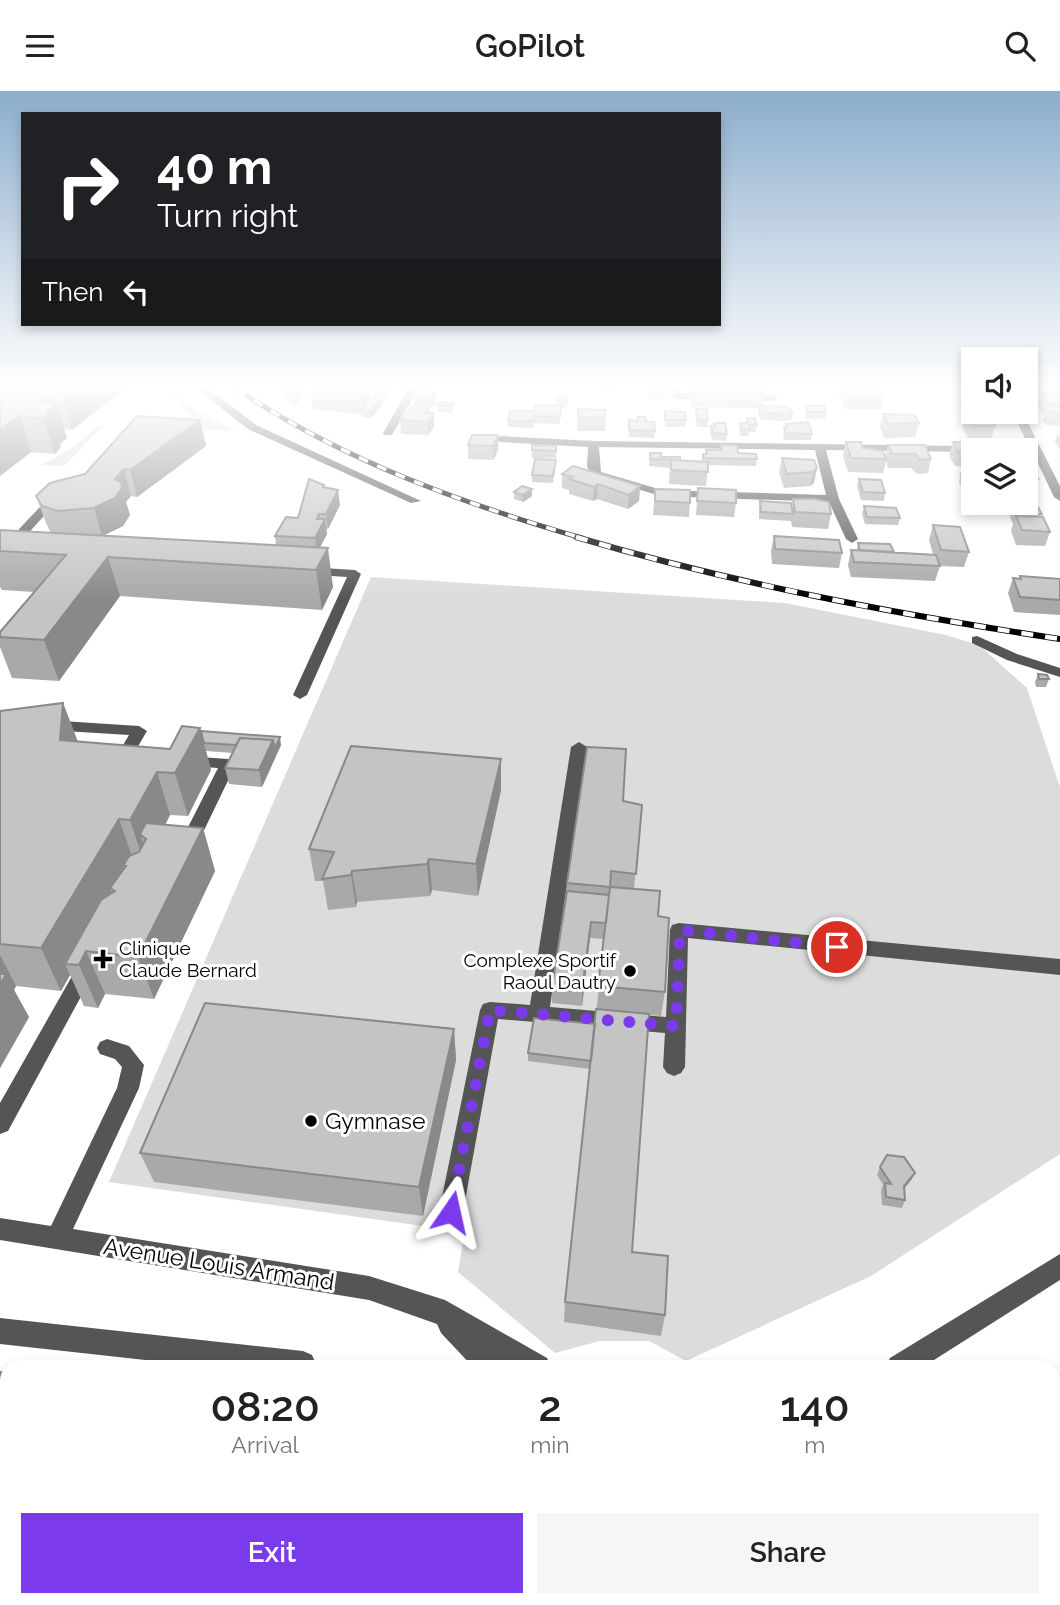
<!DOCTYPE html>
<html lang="en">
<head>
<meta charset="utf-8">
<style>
	:root { --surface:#fff; --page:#f6f6f6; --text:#222; --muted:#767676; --accent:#7c3aed }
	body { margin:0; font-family:Raleway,sans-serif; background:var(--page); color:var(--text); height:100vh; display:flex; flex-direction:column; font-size:26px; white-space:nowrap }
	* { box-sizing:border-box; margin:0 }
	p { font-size:23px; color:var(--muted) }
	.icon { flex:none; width:38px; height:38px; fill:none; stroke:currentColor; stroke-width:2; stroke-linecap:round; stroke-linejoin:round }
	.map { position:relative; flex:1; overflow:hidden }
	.details { position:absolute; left:0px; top:1269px; width:1060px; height:247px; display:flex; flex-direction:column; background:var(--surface); border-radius:21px 21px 0 0; box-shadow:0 4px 10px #0003 }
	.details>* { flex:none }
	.hud { position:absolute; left:21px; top:21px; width:700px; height:214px; border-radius:0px; box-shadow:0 4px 10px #0003; background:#202124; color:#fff; overflow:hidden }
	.tools { position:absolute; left:961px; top:256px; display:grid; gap:14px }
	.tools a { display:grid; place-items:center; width:77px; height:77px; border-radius:0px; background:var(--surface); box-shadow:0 4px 10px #0003; font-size:35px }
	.pin { position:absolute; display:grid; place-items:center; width:60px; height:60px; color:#fff; margin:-30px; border:4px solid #fff; border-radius:50%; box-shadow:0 2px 7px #0007 }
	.me { position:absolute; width:77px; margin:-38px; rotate:11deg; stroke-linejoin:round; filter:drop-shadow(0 0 5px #0008) }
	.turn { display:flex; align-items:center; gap:24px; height:147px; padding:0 21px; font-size:32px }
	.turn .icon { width:91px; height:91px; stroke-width:2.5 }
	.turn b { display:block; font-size:49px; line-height:60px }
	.then { display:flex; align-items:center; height:66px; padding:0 21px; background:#0003; gap:14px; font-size:26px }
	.eta { display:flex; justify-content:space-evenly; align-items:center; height:119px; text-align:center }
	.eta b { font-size:42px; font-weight:600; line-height:49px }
	.primary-button { display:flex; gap:14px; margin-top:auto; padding:14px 21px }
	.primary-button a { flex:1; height:80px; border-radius:0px; background:var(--accent); color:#fff; font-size:28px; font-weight:600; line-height:80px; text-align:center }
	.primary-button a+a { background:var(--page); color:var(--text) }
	header { display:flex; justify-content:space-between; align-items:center; height:91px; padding:0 21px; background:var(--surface); font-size:32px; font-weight:600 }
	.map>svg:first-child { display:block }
	.green { fill:#dcdcdc }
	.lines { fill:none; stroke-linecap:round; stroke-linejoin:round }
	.minor { fill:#555; fill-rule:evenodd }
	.rail-far1-casing { stroke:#000; stroke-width:5 }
	.rail-casing { stroke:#000; stroke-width:6 }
	.rail-far1 { stroke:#fff; stroke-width:3.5; stroke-dasharray:10; stroke-linecap:butt }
	.rail { stroke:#fff; stroke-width:4.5; stroke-dasharray:12; stroke-linecap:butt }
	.wall { fill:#a9a9a9 }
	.shaded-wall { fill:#898989 }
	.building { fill:#c4c4c4; stroke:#898989; stroke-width:2 }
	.route { stroke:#7c3aed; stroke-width:12; stroke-dasharray:0 21.6 }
	.poi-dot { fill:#000; stroke:#fff; stroke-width:2.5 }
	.labels { text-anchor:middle; stroke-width:6; stroke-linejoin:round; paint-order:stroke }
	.poi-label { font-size:19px; fill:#000; stroke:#fff; text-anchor:start }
	.near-poi-label { font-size:23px; fill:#000; stroke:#fff; text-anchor:start }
	.near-street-label { font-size:23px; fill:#000; stroke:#fff }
</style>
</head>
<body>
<header><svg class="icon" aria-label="menu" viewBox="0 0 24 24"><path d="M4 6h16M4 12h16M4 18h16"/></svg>GoPilot<svg class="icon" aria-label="search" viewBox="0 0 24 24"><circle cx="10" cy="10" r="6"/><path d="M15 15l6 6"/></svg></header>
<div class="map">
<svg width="1060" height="1514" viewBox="0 0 1060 1514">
	<rect width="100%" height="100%" fill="#fff"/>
	<path class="green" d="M163 298H169L199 321 236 340 181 337 203 328 192 326Z
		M99 334H104L64 375 41 374 71 358Z
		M371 486 785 512 946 544 979 554 1027 597 1060 696V1063L871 1185 686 1270 649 1250H600L555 1262 458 1181 465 1141 109 1091Z"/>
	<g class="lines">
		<path class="minor" d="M197 298H209L256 334 421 410 411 412 248 338Z
			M408 298H418L392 344H384L383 342Z
			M670 298H680L681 302 773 304 778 307 773 310 676 308 671 305Z
			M1012 320H1022L1060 395V410L1054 406 1033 362H1026V359H973V361L826 359 839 408 858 448 852 452 846 448 829 411 661 405 592 385 587 376 588 356 500 351 495 348 500 345 594 350 1029 356ZM599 356 815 359 826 404 662 399 601 381Z
			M54 401 64 403 12 460H4V454Z
			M307 476 355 479 361 483 307 604 300 608 293 604 347 486 302 483V477Z
			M977 545 1017 563 1060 577V586L1007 569 972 552V546Z
			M0 626 139 635 147 640 134 662 141 667 133 672 118 670 116 666 129 644 0 636Z
			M579 651 587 656 550 916 666 926 670 839 672 834 679 832 1060 868V884L688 847 685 976 681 982 674 985 667 982 663 976 665 942 498 928 463 1121 459 1129 451 1132 443 1129 439 1121 480 919 483 913 490 911 530 914 571 656Z
			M186 665 228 668 236 673 195 758 186 764 177 758 218 677 180 674 178 670Z
			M87 868 94 871 97 876 8 1040 0 1043V1012L80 871Z
			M107 948 129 955 144 974 139 997 73 1138 369 1185 445 1209 547 1267 551 1276H512L501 1270 504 1276H473L441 1242 437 1233 369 1209 0 1149V1127L51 1135 117 997 122 976 115 968 100 963 97 957 100 951Z
			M1060 1163V1189L923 1276H886L890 1267Z
			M0 1227 303 1260 312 1264 316 1273 315 1276H209L0 1253Z
			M1054 1373 1060 1374V1402L1054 1401Z
			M453 1508H487L485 1514H451Z
			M521 1508H554L552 1514H519Z
			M577 1508H607V1514H577Z"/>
		<g class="rail-far1-casing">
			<path id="rail-far1" d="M237 298C342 369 461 412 582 447"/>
		</g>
		<g class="rail-casing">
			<path id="rail" d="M576 446C735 493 896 523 1060 548"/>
		</g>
		<use href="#rail-far1" class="rail-far1"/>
		<use href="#rail" class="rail"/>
	</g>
	<path class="wall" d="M0 298H134L121 301 72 339 64 338 67 347 60 353 61 356 55 363 31 361 0 385Z
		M283 298H301L302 305 295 314 285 308Z
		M310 298H369L370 306 374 305V301L375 298H386L387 303 384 308H382L383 313 371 327 362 326 361 323 313 318Z
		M601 298H621L618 301 601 302Z
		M649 298H663V308H649Z
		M691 298 764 304 762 315 793 322 792 329 779 330 760 328 758 322 759 317 691 316 690 310Z
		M839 298H879L884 305 881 318H845L838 301Z
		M1033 298H1060V335L1046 334 1042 328 1044 325 1038 316V315L1034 311 1037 303Z
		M435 301 436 308 432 316H429L430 322H434V336L428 344 401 343 400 329 413 317 415 312V309Z
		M973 304V320H1005L1002 330H992L995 335 991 349H969L962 336 965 323H976H965L960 316 962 309H972Z
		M556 306 567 307V317H560V333L534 332 533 337 508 336V330L556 314Z
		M454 312V318L452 322 438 321 437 314Z
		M806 315 826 321 825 328 806 327 805 322Z
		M578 318 605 319V340H577Z
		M696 318 708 329V336H697L695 325Z
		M665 320 686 329 685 336H665Z
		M883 323 919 332 915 346 884 347 880 336Z
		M747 327 757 334 756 341H749L748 345H741L739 339 740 332H746Z
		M200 329 206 355 137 406 131 405 126 411 130 424 123 435 103 445 276 454 275 445 298 427 325 397 340 414 328 438H326L327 443 320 456 333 496 322 519 120 505 59 590 12 587 0 556V541L34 501 2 499 0 496V439L51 442 46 432 36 405Z
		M629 329 646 331 655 340 654 347 629 346Z
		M714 332 727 343 726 350 712 349 710 342 711 335H714Z
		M786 333 812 343 811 349H784L783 343 784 336H785Z
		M498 344V358L494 369 468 368V354Z
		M1057 344H1060V359L1055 351Z
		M846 351 885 366 888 354 931 368 928 382 917 383 911 377H888L886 370 883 382 848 381 843 365Z
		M953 351 973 359V376L955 375 949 365Z
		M532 354 556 355V367H532Z
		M721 354 738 362 757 368 756 375 708 374 706 395 669 393 670 377 649 375 650 362 661 366 680 369 702 370 703 363H705L706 359H721Z
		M782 367 814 369V392L810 395 784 397 779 381Z
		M556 369 553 392 532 391V384Z
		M1026 371 1038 388 1033 402H1029L1030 404 1027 412 1042 423 1041 426 1050 441 1045 455 1016 454 1011 440 1013 433 1010 426 1013 418 1005 417 1000 411H1026Z
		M562 383 640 395 639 410 628 418 597 408 593 410 569 403V399L562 397Z
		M961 383H973V394H960L959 390Z
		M859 388 885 402 884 410 861 409 857 395Z
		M698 397 736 412 734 426 696 424Z
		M655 398 690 412 689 426 653 424Z
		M514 401 532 405 523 411 514 408Z
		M793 408 831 423 828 438 792 436 791 430 759 428V418L760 410 792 416Z
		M864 415 900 427 898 434 865 433 862 423Z
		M933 434 969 461 964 476 940 475 935 490 851 486 848 474 851 459H857L858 452 894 461 933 463 929 449Z
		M774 445 842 462 839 477 772 473 771 460Z
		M1020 485 1060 488V524L1014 521 1008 502 1013 487 1019 488Z
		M1038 583 1049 588 1046 596H1036L1035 591Z
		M63 612 78 651 170 658 200 637 201 640 281 654 262 696 229 693 225 677 233 662 206 660 211 679 188 725 170 724 165 734 203 737 215 780 154 908 105 903 98 917 84 915 70 884 61 900 16 895 14 899 29 926 0 977V620Z
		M501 699 478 805 432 799 430 805 357 811 356 816 328 819 323 790H315L309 758Z
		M623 710 642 714 634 798 658 825 665 901 661 925 649 924 632 1161 665 1224 661 1245 564 1231 565 1211 590 978 528 970V962L595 933 604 848 590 847 582 915 552 912V896L567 792Z
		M454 938 456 969 423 1125 154 1091 140 1062Z
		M880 1076 915 1082 911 1089 904 1098 905 1109 902 1117 882 1114 881 1099 883 1094 877 1084Z
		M0 1281 7 1282V1353L0 1352Z
		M685 1508H732V1514H685Z
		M844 1508H935L936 1514H844Z"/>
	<path class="shaded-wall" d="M0 298H7L8 301 0 311Z
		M70 298H134L121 301 72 339 62 304Z
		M295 298H301L302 305 295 314 293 301Z
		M361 298H369L371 313 363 319Z
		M385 298H386L387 303 384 308 383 302Z
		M435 301 436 308 432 316 431 309Z
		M50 303 53 314 57 312 67 347 60 353 61 356 55 363 38 311Z
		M382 306 383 313 371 327V320Z
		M429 315 430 327 434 322V336L428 344 426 322Z
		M20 325 31 361 0 385V339Z
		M200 329 206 355 137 406 130 379Z
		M498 344V358L494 369 493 355Z
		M817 377 814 392 810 395 813 381Z
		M124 378 131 405 126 411 130 424 123 435 102 445 94 417 115 388Z
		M598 393 597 408 593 410 594 396Z
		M640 395 639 410 628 418 629 404Z
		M532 398V405L523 411V404Z
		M338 399 340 414 328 438 326 423Z
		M319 423 321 436 325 428 327 443 317 462 315 447 317 428Z
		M328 457 333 496 322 519 316 479Z
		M108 466 120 505 59 590 44 549Z
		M63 612 79 654 60 649Z
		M200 637 211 679 188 725 175 682Z
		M280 646 281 654 262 696 259 679 273 649Z
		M501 668V699L478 805 476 773Z
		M157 681 170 724 151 761 146 748 140 743 148 766 144 772 130 729Z
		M119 728 134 771 126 775H123L126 785 115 800 110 797 114 807 65 873 70 884 61 900 41 857Z
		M203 737 215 780 154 908 138 866Z
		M429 768 432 799 430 805 427 773Z
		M352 780 357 811 356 816 351 784Z
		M591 831 590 847 582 915V899Z
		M86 860 105 903 98 917 79 874Z
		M0 864 16 895 14 899 29 926 0 977Z
		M454 938 456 969 423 1125 419 1096Z
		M915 1082 911 1089 900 1102 904 1095Z"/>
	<path class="building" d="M13 298H70L62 304 50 303 38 311 57 312 47 320H50L44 328 20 325 0 339V307Z
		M375 298H385L383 302 374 301Z
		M650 298H663V302L650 301Z
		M692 298H762L764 304 692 303Z
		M845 298H879L884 305H848Z
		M1039 298H1059L1060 302H1041Z
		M419 300 435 301 431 309H415Z
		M1042 303 1060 305V321H1051L1047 315H1058L1055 312H1048Z
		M371 305 382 306 371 320 361 319Z
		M556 306 567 307V311L556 310Z
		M962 309H973V316H966Z
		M440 311 454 312 452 315 437 314Z
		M415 312 429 315 426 322H434L427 331 400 329 406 316 413 317Z
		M535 314H561L560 326 534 325 533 330H508L510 320H534Z
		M759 315 788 316 793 322 781 323 761 322Z
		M806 315H824L826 321H808Z
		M578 318 605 319V327L578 326Z
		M696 318H707L708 329H698Z
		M665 320 685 321 686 329H665Z
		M883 323 914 324 919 332 888 333Z
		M965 323H987L995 335H972Z
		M137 325 200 329 130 379 124 378 115 388 121 391 122 397 115 407 94 417 58 420 42 415 36 405 50 392 85 383Z
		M638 326H645L646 331H654L655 340 629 339V329L638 330Z
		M747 327H755L757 334H749V338H742L740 332H748Z
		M808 331 812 343 786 342 784 336H787L786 333Z
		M714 332H725L727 343 713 342 711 335H715Z
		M472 344H498L493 355 468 354Z
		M846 351H861L863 357 883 360 886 368 851 367Z
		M953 351 974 352 978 359H973V362L958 361Z
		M532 354 556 355V360L532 359Z
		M721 354 737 355 738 362 756 363 757 368 703 367V363H707L706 359H722Z
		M888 354H925L931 368 920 369 915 363H892Z
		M650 362H661V366H680V369L650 368Z
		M782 367 814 369 817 377 813 381 787 383Z
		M535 368 556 369 553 385 532 384Z
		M671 369 708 371V381L671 379Z
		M1026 371H1028L1038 388H1026Z
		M573 375 640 395 629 404 598 393 594 396 569 388 573 386 562 383Z
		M961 383H973V387H962Z
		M309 388 324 394 323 396 338 399 326 423H319L317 428H325L315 447 275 445 286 426 298 427Z
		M859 388 881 389 885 402 863 401Z
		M522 395 532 398 523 404 514 401Z
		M698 397 736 399V412L697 410Z
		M655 398 690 399V412L655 410Z
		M793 408H815L829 411 831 423 795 421Z
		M760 410 791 412 793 423 761 421Z
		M1015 412 1036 413 1042 423 1020 422Z
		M864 415 896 417 900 427 867 426Z
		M1016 425 1043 426 1050 441 1022 439Z
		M933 434 960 436 969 461 941 459Z
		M0 439 328 457 316 479 108 466 44 549 0 546V541L66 464 0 460Z
		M774 445 839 449 842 462 775 458Z
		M858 452 890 453 894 461 860 459Z
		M851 459 936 464 940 475 854 471Z
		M1020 485 1060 488V509L1020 506 1013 487 1021 488Z
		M1038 583 1047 584 1049 588H1039Z
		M63 612 60 649 170 658 182 635 200 637 175 682 157 681 130 729 119 728 41 857 0 853V620Z
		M201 640 280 646 275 657 273 649 240 647 236 654 204 652Z
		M240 647 273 649 259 679 225 677Z
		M351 655 501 668 476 773 429 768 427 773 352 780 351 784 322 788 334 761 309 758Z
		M587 656 626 658 623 710 642 714 636 783 611 780 610 796 567 792Z
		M146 732 203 737 138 866 86 860 79 874 65 873 101 809 115 800 110 797 126 775H123L129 765 139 761 146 748 140 743Z
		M610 796 660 800 658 825 669 827 665 901 598 895Z
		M567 800 609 804 606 832 591 831 582 899 552 896Z
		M0 883H6L0 894Z
		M205 912 454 938 419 1096 140 1062Z
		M596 918 649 923 632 1161 668 1165 665 1224 565 1211Z
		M534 927 595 933 591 970 528 962Z
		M887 1064 904 1066 915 1082 904 1095 905 1109 886 1106 885 1092 891 1093 880 1076Z
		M0 1281 7 1282V1348L0 1347Z
		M689 1508H732V1514H689Z
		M853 1508H935L936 1514H872L853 1512Z"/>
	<linearGradient id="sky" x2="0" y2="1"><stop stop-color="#8cadcc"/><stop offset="0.58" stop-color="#fff"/><stop offset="1" stop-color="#fff" stop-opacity="0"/></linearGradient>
	<rect width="1060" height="510" fill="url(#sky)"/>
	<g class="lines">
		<path class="route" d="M451 1121 490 919 676 935 680 839 837 856"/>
	</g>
	<g class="poi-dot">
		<path d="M99.5 857.5h7v7h7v7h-7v7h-7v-7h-7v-7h7z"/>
		<circle cx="630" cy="880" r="7"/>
		<circle cx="311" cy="1030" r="7"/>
	</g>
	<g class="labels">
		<g class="poi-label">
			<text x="119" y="864">Clinique<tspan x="119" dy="22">Claude Bernard</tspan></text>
			<text x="616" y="876" text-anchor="end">Complexe Sportif<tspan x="616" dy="22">Raoul Dautry</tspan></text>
		</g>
		<g class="near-poi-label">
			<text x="325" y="1038">Gymnase</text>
		</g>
		<g class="near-street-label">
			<text transform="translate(219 1173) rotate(9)" y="8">Avenue Louis Armand</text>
		</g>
	</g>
</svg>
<div class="tools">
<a><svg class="icon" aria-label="sound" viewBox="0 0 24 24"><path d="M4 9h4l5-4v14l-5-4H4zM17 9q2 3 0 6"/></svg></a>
<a><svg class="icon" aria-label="layers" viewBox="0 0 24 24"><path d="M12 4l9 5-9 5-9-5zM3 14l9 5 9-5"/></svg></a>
</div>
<div class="pin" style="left:837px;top:856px;background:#d93025"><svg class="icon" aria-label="arrive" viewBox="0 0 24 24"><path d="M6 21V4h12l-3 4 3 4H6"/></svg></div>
<svg class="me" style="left:451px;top:1121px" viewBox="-20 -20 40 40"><path d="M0-17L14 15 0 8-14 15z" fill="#7c3aed" stroke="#fff" stroke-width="4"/></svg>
<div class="hud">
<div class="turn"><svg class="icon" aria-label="right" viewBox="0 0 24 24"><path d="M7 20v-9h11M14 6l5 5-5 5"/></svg><div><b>40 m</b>Turn right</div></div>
<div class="then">Then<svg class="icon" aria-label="left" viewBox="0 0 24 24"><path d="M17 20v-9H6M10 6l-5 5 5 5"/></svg></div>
</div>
<section class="details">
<div class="eta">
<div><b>08:20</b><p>Arrival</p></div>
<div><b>2</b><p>min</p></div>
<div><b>140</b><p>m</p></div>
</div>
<div class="primary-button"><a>Exit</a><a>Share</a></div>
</section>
</div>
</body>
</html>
